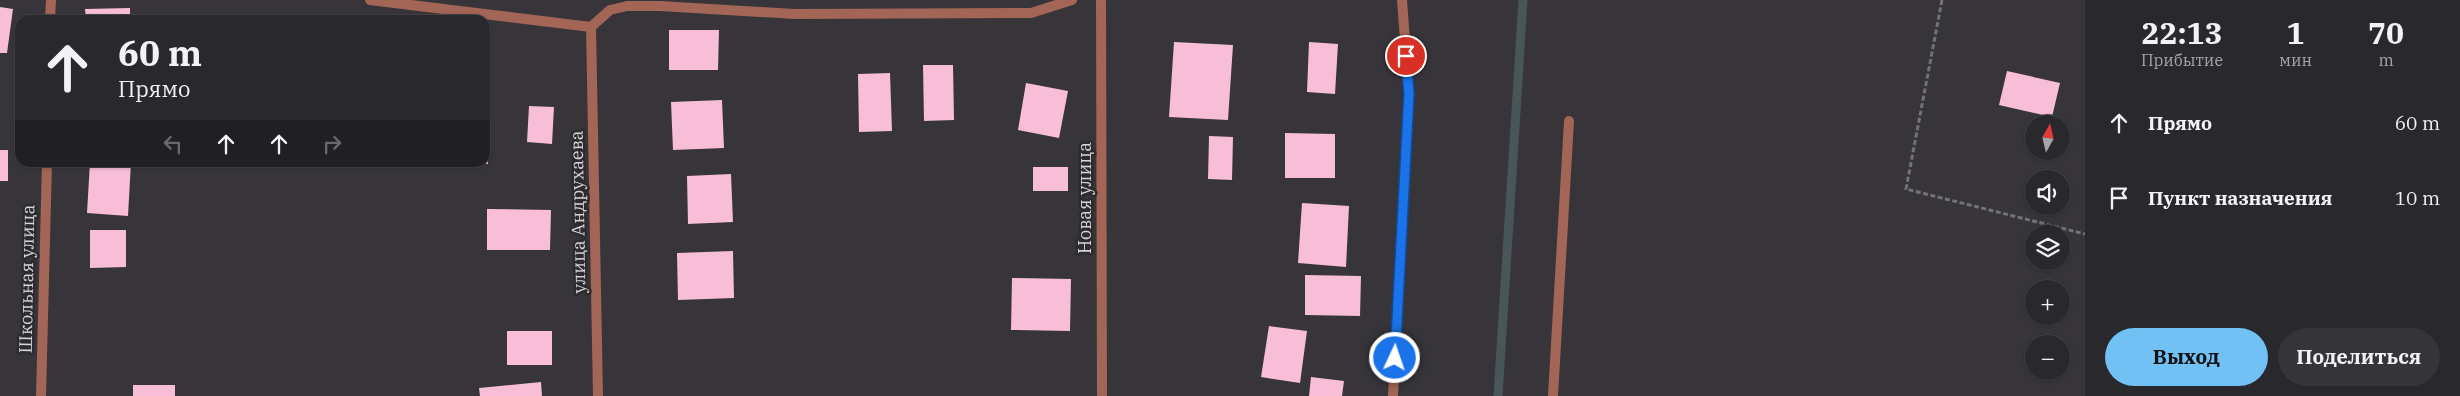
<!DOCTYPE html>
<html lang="ru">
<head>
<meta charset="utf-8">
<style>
	:root { --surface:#29282c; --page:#353438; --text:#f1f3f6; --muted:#a5a6a9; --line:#454448; --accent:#71c1f5 }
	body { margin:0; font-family:"IBM Plex Serif",serif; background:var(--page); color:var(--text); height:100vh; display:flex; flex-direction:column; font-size:19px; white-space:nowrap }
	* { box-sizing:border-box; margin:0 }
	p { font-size:16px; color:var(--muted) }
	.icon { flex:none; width:28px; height:28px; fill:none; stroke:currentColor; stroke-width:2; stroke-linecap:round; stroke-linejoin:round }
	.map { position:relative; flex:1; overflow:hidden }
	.side { display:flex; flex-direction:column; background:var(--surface); width:375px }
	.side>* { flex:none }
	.banner { position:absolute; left:15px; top:15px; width:475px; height:152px; border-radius:15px; box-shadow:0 1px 4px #0004,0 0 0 1px var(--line); background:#29282c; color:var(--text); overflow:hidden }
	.needle { width:32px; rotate:8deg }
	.fabs { position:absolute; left:2025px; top:115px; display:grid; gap:10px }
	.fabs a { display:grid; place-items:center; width:45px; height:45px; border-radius:50%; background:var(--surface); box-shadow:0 1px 4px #0004,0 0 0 1px var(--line); font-size:25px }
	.pin { position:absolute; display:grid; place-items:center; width:42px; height:42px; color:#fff; margin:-21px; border:2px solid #fff; border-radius:50%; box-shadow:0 1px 5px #0007 }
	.me { position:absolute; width:55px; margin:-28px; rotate:3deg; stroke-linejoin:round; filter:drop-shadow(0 0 4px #0008) }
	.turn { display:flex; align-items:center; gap:18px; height:105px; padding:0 20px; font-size:22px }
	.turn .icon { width:65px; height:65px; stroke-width:2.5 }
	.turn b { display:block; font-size:35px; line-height:42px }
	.lanes { display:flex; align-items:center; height:48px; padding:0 20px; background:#0003; justify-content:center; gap:25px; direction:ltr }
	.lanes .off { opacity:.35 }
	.eta { display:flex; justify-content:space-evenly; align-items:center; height:85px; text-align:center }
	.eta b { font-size:30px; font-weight:700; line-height:35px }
	.button { display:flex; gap:10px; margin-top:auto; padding:10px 20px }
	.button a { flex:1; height:58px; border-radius:30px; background:var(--accent); color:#111; font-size:20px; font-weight:700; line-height:58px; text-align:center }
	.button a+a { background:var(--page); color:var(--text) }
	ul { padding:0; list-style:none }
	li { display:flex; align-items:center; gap:15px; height:75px; padding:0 20px }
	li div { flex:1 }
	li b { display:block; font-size:19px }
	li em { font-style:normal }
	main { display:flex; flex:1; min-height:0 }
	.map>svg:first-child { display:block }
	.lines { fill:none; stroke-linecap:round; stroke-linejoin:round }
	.stream { stroke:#495659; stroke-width:9 }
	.building { fill:#f8bed8 }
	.path { stroke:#747277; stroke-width:3; stroke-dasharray:5 2.5; stroke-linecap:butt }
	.lane { stroke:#a26556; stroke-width:10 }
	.street { stroke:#a26556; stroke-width:10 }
	.route-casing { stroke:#114b97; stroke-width:12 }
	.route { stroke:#1a73e8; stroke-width:9 }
	.labels { text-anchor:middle; stroke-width:5; stroke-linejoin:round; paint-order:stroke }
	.street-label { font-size:18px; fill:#d6d5d8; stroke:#2d2b2f }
</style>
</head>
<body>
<main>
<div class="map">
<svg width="2085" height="396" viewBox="0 0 2085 396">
	<rect width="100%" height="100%" fill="#37353a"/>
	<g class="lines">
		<path class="stream" d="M1498 396 1523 0"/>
	</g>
	<path class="building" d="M0 7 13 9 7 53H0Z
		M130 8V20H86L85 9Z
		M669 30H719L718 70H669Z
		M1174 42 1233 45 1228 120 1169 117Z
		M1309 42 1338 44 1335 94 1307 92Z
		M923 65H953L954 120 924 121Z
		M2007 71 2060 83 2052 117 1999 105Z
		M890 73 892 131 859 132 858 74Z
		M1026 83 1068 91 1059 138 1018 130Z
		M722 100 724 148 673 150 671 102Z
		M529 106 554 107 552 144 527 142Z
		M485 127H488V164L447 165V162H485Z
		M1285 133 1335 134V178H1285Z
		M1209 136 1233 137 1232 180 1208 179Z
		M0 150H8V181H0Z
		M90 162H131L128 216 87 213Z
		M1033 167H1068V191H1033Z
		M731 174 733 222 688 224 687 176Z
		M1302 203 1349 206 1346 267 1298 263Z
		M487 209 551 210 550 250H487Z
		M90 230H126V267L90 268Z
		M733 251 734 298 678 300 677 253Z
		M1305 275 1361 276 1360 316 1305 315Z
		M1012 278 1071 279 1070 331 1011 330Z
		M1269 326 1307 331 1300 383 1261 377Z
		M507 331H552V365H507Z
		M1311 377 1344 381 1342 396H1309Z
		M541 382 542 396H480L479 388Z
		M133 385H175V396H133Z"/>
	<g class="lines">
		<path class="path" d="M1942 0 1906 189 2085 234"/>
		<path class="lane" d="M1402 0 1409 94
			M1553 396 1569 121"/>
		<path class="street" d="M370 0 591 27
			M1101 0 1102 396
			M50 20 51 0
			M591 27 610 10 627 6H660L795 14 1031 13 1072 0
			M591 27 598 396
			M41 396 47 162
			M1393 396 1409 94"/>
	</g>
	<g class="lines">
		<g class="route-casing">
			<path id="route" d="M1395 358 1409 94 1406 56"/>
		</g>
		<use href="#route" class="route"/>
	</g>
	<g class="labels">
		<g class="street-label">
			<text transform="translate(1085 198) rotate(-90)" y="6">Новая улица</text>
			<text transform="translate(578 212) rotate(-91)" y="6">улица Андрухаева</text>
			<text transform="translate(27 279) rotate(-89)" y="6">Школьная улица</text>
		</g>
	</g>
</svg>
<div class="fabs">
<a><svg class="needle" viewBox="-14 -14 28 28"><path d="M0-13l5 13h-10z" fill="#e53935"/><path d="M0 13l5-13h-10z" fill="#a5a6a9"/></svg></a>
<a><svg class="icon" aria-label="sound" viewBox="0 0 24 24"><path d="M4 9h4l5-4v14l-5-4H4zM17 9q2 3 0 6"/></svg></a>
<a><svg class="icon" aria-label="layers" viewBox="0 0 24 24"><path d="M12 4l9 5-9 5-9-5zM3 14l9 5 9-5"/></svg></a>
<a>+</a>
<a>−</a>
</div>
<div class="pin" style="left:1406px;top:56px;background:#d93025"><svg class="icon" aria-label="arrive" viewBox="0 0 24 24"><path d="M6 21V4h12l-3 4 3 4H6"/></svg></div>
<svg class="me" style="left:1395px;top:358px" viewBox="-20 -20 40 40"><circle r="17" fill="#1a73e8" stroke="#fff" stroke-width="3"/><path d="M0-11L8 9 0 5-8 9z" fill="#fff"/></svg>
<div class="banner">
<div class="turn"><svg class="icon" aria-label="ahead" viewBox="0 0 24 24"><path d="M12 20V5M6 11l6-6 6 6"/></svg><div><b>60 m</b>Прямо</div></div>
<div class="lanes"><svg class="icon off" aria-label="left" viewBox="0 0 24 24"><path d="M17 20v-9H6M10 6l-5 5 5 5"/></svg><svg class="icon" aria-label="ahead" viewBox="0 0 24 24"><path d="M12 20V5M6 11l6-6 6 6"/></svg><svg class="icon" aria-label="ahead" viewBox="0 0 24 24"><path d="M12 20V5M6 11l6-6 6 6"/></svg><svg class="icon off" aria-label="right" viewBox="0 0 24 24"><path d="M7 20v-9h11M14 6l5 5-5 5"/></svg></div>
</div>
</div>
<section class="side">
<div class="eta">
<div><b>22:13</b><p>Прибытие</p></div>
<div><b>1</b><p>мин</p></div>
<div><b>70</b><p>m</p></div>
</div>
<ul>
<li><svg class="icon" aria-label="ahead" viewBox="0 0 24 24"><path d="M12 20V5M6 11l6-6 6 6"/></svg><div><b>Прямо</b></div><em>60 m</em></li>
<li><svg class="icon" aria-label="arrive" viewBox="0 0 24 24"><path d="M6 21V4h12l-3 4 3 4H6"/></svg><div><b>Пункт назначения</b></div><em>10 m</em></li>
</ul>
<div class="button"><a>Выход</a><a>Поделиться</a></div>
</section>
</main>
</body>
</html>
